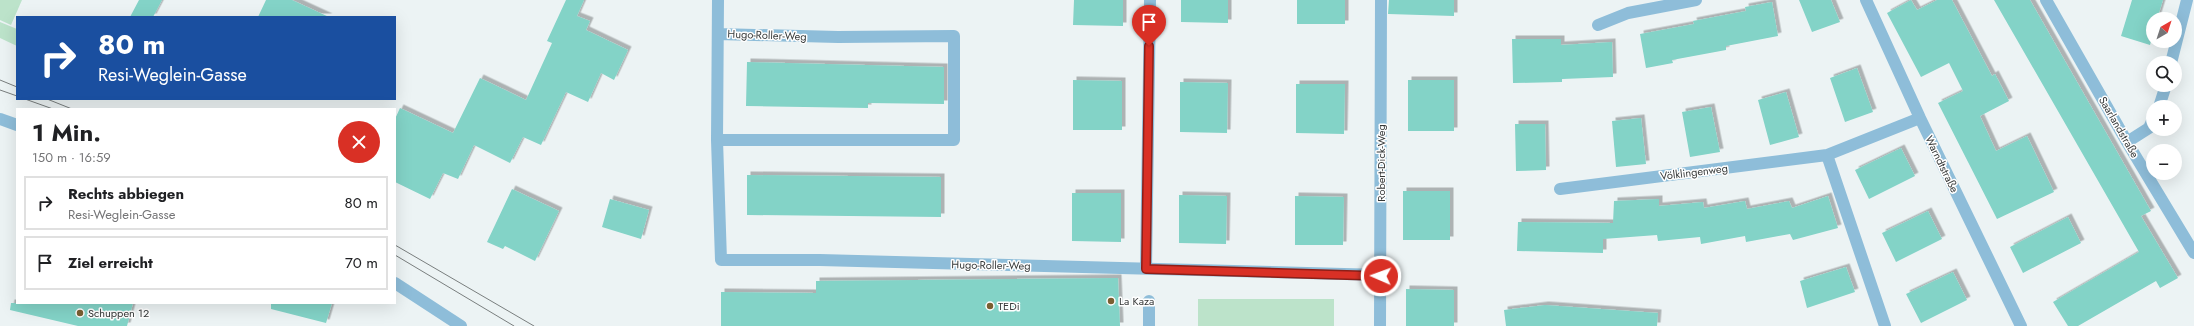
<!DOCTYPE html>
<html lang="de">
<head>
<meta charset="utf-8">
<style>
	:root { --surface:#fff; --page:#f2f2f2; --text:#202124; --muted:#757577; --line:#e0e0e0 }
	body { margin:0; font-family:Jost,sans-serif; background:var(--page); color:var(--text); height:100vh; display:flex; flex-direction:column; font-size:15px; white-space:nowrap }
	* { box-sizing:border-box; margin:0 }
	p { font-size:13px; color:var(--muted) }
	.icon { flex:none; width:22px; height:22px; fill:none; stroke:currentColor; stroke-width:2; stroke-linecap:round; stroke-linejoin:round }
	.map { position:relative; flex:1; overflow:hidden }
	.details { position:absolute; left:16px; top:108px; width:380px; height:196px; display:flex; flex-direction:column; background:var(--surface); border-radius:0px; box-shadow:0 4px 16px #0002 }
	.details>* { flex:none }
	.hud { position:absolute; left:16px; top:16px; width:380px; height:84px; border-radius:0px; box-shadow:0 4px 16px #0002; background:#1a4fa0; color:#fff; overflow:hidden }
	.needle { width:26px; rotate:39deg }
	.fabs { position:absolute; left:2146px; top:12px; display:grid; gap:8px }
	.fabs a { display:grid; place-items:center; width:36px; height:36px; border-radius:50%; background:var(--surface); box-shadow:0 4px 16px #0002; font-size:20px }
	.pin { position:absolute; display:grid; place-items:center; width:34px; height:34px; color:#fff; margin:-41px -17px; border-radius:50% 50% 50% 0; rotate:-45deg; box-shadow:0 0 4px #0007 }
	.pin .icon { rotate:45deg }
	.me { position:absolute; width:44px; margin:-22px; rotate:272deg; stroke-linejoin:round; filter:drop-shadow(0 0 3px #0008) }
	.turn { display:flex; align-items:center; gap:14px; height:84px; padding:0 16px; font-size:18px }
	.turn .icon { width:52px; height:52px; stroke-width:2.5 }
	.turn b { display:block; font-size:28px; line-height:34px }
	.round { display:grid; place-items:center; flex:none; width:42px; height:42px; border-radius:21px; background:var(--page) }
	.headline { display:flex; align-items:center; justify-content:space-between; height:68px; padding:0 16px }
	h1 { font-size:24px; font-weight:700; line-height:30px }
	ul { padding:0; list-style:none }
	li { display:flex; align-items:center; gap:12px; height:54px; margin:0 8px 6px; padding:0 8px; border:2px solid var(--line); border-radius:0px }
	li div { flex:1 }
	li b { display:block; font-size:15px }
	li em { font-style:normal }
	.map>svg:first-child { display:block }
	.green { fill:#bce3ca }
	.building { fill:#83d3c7; filter:url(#shadow) }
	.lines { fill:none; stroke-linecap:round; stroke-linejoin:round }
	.minor { stroke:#8ebdd9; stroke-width:12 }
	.tram { stroke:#797e7e; stroke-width:1 }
	.route-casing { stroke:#8d1f18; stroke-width:10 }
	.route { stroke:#d93025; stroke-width:7 }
	.poi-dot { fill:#7a5f31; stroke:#fff; stroke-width:1.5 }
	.labels { text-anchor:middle; stroke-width:3; stroke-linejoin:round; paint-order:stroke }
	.street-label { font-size:11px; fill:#363939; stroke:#fff }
	.poi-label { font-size:11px; fill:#363939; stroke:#fff; text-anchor:start }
</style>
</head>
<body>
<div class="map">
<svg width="2194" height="326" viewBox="0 0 2194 326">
	<defs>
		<filter id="shadow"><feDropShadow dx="3.5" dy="-3.5" stdDeviation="0" flood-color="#0004"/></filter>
	</defs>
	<rect width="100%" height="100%" fill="#ecf3f4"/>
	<path class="green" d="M0 0H22L11 25 0 20Z
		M0 22 17 29V46L0 38Z
		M1198 299H1334V326H1198Z"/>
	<path class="building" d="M139 0H162L153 17H130Z
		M266 0H292L329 17H258Z
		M566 0H584L577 16 590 21 586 30 628 50 614 80 601 73 588 102 566 92 541 145 523 137 510 163 474 145 458 179 443 173 430 199 395 182V119L400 108 453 133 480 78 526 100 552 43 547 41Z
		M1074 0H1123V26L1073 25Z
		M1181 0H1228V23L1181 22Z
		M1297 0H1345V24H1297Z
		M1389 0H1454V16L1388 14Z
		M1799 0H1831L1840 22 1812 32Z
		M1911 0 1917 10 1937 0H1952L1992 76 1995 74 2009 101 1980 116 1996 151 2027 136 2054 192 1997 219 1938 103 1963 91 1949 63 1921 77 1887 13Z
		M1994 0H2030L2151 211 2141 216 2178 278 2160 288 2156 281 2078 326H2068L2053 302 2139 252Z
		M2132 0H2163L2157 19H2153V34L2150 45 2121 36Z
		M1772 2 1778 36 1726 46V50L1672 60 1673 63 1646 68 1640 34 1694 24 1693 21 1746 11 1745 7Z
		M1512 39H1561V45L1612 42 1613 77 1562 79V82L1513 83Z
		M747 62 944 67V104L868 103V108L746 106Z
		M1857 68 1873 112 1845 122 1830 78Z
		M1073 80 1122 81V130H1073Z
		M1408 80H1454V131H1408Z
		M1180 82 1228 83 1227 133 1180 132Z
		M1296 84H1345L1344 134 1296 133Z
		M1786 92 1799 137 1770 145 1758 100Z
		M1711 107 1720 152 1690 157 1682 112Z
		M1641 118 1646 164 1616 167 1612 121Z
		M1515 124H1545L1546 170 1516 171Z
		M1901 148 1915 176 1869 199 1855 170Z
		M747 175 941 177V217L747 215Z
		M512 189 559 211 535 261 505 246 503 249 487 242Z
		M1403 191H1450V240H1403Z
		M1072 193H1121V242L1072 241Z
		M1179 195 1227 196 1226 244 1179 243Z
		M1295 196 1344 197 1343 245H1295Z
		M1828 196 1838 228 1793 240 1790 234 1746 242 1745 236 1701 244 1700 237 1658 241 1657 235 1603 239V253L1517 251 1518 222 1613 223 1614 201 1659 199V206L1703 202 1704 208 1745 201 1747 209 1789 201 1792 208Z
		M610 199 649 210 641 239 602 227Z
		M1928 211 1942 239 1896 262 1882 233Z
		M2068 217 2081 243 2023 273 2010 247Z
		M1846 267 1855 292 1807 308 1800 281Z
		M1953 272 1967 300 1921 323 1906 294Z
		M1118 278 1120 326H721V292L816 293V281Z
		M1406 289 1454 290V326H1406Z
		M11 303H133L127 326H78L10 310Z
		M271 303H332L326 323 271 309Z
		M1545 305 1658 313 1657 326H1506L1504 310Z"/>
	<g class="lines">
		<path class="minor" d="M718 0 717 140 721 260H820L1381 275
			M1866 0 1920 118 2021 326
			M2046 0 2127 142 2194 253
			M1598 25 1628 13 1696 0
			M2171 63 2187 0
			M2159 107 2166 85
			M0 119 17 125
			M717 140H954V36L838 37 718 34
			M2127 142 2149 128 2153 119
			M1827 155 1885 326
			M1560 189 1827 155 1920 118
			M1146 269 1150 0
			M395 283 461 326
			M1149 326V301
			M1380 326 1381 0"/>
		<path class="tram" d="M0 80 17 87
			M0 90 17 96
			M25 99 53 109
			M47 99 72 109
			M395 245 534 326
			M395 255 514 326"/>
	</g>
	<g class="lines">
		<g class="route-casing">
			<path id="route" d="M1149 46 1146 269 1381 276"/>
		</g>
		<use href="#route" class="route"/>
	</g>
	<g class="poi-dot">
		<circle cx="1111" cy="301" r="4"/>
		<circle cx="990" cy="306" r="4"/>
		<circle cx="80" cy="313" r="4"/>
	</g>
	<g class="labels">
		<g class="street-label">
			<text transform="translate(767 35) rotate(2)" y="4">Hugo-Roller-Weg</text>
			<text transform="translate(2119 127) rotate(60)" y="4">Saarlandstraße</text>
			<text transform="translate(1381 163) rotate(-90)" y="4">Robert-Dick-Weg</text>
			<text transform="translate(1942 164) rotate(64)" y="4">Warndtstraße</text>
			<text transform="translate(1694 172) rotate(-7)" y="4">Völklingenweg</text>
			<text transform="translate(991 265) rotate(1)" y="4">Hugo-Roller-Weg</text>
		</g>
		<g class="poi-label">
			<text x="1119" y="305">La Kaza</text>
			<text x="998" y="310">TEDi</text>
			<text x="88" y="317">Schuppen 12</text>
		</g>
	</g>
</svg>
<div class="fabs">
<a><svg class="needle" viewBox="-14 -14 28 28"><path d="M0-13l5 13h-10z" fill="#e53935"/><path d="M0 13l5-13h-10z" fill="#757577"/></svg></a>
<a><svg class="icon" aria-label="search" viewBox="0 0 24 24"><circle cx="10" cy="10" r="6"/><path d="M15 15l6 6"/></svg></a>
<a>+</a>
<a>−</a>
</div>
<div class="pin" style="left:1149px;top:46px;background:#d93025"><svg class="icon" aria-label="arrive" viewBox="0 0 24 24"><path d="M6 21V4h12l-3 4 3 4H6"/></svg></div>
<svg class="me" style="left:1381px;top:276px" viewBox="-20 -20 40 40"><circle r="17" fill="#d93025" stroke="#fff" stroke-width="3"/><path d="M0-11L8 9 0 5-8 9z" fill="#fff"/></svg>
<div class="hud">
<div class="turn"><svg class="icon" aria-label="right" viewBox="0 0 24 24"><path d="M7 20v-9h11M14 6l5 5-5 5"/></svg><div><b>80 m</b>Resi-Weglein-Gasse</div></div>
</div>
<section class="details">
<div class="headline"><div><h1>1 Min.</h1><p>150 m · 16:59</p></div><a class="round" style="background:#d93025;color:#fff"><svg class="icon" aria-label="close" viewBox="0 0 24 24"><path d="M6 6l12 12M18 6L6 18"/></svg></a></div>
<ul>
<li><svg class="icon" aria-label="right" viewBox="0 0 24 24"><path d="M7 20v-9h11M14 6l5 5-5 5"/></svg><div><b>Rechts abbiegen</b><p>Resi-Weglein-Gasse</p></div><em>80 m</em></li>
<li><svg class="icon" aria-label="arrive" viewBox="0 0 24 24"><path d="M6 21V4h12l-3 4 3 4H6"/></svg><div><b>Ziel erreicht</b></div><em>70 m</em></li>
</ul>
</section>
</div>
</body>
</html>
